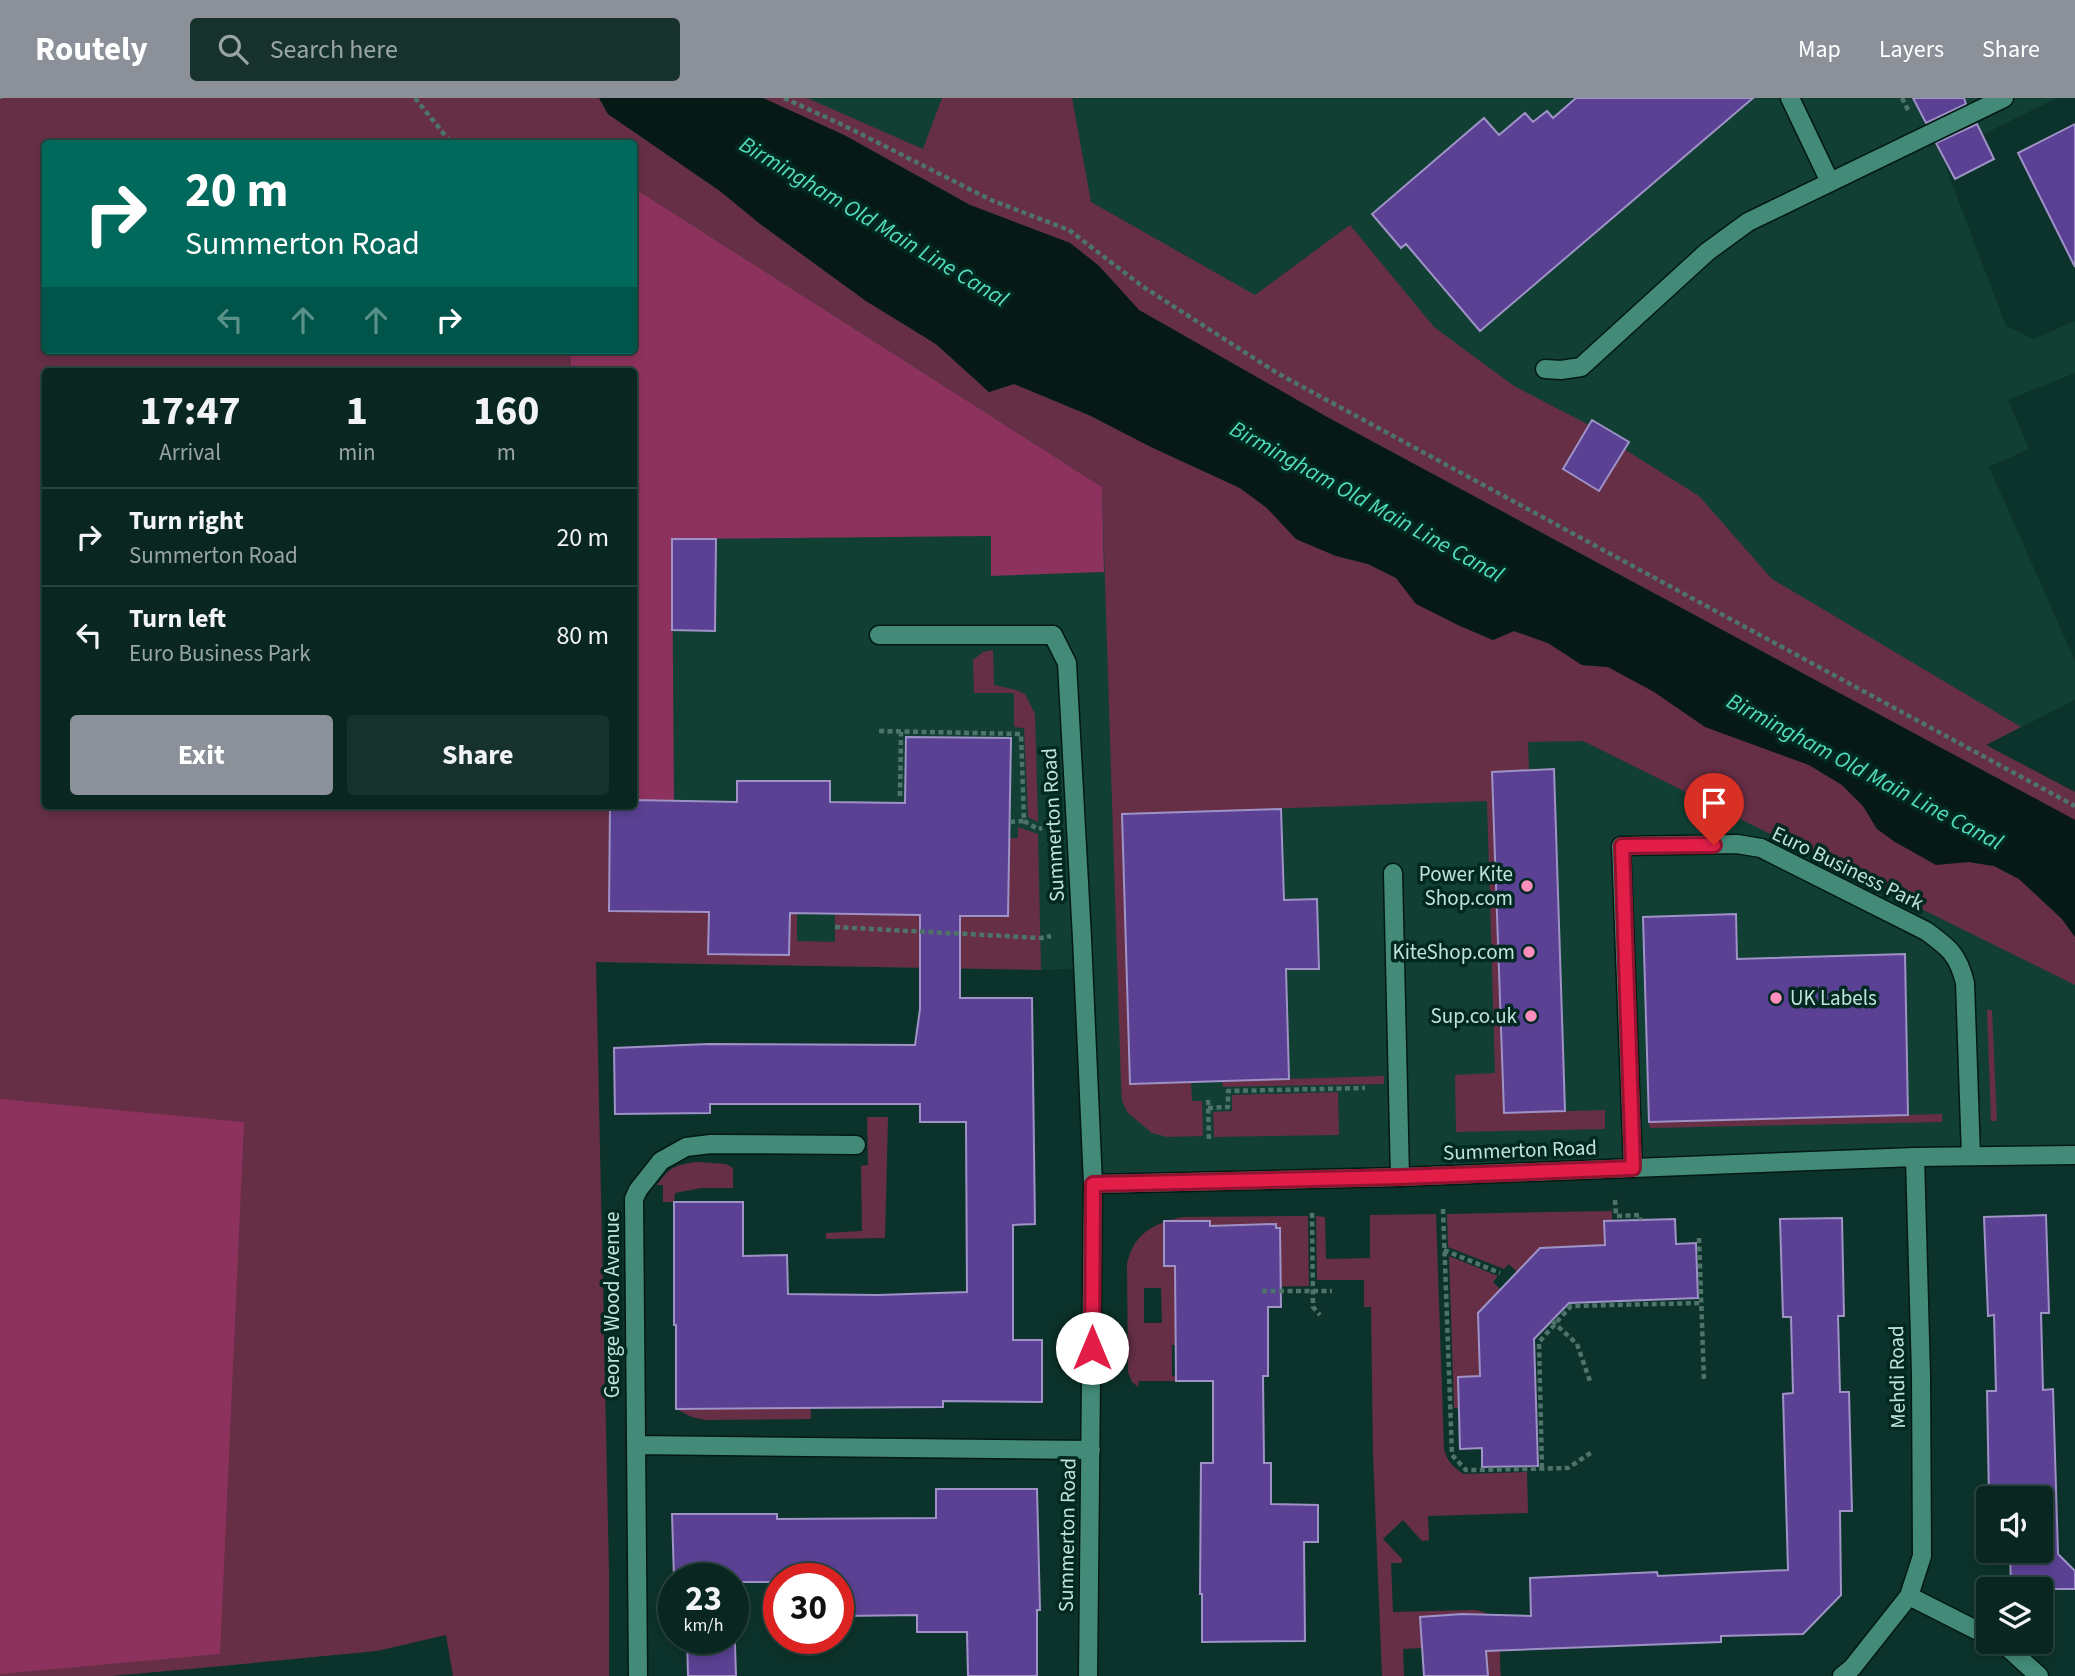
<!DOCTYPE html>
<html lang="en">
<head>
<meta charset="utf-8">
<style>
	:root { --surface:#092620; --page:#17322d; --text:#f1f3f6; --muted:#99a5a5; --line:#29433e; --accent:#8c9099 }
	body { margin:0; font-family:"Source Sans 3",sans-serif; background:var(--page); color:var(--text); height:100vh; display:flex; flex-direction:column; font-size:26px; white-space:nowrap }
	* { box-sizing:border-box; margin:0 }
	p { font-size:23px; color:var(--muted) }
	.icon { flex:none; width:38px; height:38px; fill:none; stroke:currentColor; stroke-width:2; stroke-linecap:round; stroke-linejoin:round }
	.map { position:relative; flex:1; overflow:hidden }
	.side { position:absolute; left:42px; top:270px; width:595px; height:441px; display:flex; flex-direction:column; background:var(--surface); border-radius:7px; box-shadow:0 4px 10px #0003,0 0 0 2px var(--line) }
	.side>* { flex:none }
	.hud { position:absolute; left:42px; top:42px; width:595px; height:214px; border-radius:7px; box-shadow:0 4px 10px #0003,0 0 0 2px var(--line); background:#00695c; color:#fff; overflow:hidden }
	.fabs { position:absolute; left:1976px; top:1388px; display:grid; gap:14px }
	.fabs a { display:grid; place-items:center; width:77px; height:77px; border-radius:7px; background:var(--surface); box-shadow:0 4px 10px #0003,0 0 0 2px var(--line); font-size:35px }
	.speed { position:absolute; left:658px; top:1465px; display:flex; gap:14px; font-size:35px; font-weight:700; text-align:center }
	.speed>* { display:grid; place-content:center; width:91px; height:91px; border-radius:50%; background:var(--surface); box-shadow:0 4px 10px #0003,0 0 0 2px var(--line); line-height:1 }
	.speed small { font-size:18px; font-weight:400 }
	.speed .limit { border:10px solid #d22; background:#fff; color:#111 }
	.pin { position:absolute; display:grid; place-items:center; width:60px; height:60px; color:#fff; margin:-72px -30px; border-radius:50% 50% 50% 0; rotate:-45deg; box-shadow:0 0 7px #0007 }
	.pin .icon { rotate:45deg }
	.me { position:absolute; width:77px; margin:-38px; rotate:0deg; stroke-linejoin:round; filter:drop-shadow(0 0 5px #0008) }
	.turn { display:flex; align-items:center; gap:24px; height:147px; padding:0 28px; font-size:32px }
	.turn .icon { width:91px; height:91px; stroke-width:2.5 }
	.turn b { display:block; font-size:49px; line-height:60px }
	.lanes { display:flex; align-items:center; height:66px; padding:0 28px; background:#0003; justify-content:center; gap:35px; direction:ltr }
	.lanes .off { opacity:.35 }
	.eta { display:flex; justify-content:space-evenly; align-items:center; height:119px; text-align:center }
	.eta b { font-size:42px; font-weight:700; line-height:49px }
	.cta { display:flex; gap:14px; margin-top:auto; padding:14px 28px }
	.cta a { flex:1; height:80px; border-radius:7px; background:var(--accent); color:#fff; font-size:28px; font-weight:700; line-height:80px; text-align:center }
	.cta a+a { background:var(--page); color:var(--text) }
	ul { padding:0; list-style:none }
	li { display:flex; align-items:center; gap:21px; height:98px; padding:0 28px; border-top:2px solid var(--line) }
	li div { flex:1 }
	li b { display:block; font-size:26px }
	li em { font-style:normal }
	header { display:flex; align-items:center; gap:42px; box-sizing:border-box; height:98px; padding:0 35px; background:var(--accent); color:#fff }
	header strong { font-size:33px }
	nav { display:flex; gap:38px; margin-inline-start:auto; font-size:24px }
	.search { width:490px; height:63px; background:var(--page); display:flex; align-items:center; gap:18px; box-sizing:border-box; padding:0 24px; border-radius:7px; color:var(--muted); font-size:26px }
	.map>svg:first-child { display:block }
	.built { fill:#113f34 }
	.green { fill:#662f46; fill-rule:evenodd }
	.forest { fill:#8d325c }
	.water { fill:#071915 }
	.building { fill:#5a4193; stroke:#9e92c6; stroke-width:2 }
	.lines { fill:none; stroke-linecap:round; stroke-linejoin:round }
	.lane-casing { stroke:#031913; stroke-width:21 }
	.street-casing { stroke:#031913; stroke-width:21 }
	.path { stroke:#4e736b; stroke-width:4.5; stroke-dasharray:5 3.5; stroke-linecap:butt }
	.lane { stroke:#438a78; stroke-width:18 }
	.street { stroke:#438a78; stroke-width:18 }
	.route-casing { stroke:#92132f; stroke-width:18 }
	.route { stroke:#e11d48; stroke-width:12 }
	.poi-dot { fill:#fe8ebc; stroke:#012921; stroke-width:2.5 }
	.labels { text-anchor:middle; stroke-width:7; stroke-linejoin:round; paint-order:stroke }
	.street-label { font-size:21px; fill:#c0e2d8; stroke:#012921 }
	.poi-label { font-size:21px; fill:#c0e2d8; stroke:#012921; text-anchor:end }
	.water-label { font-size:23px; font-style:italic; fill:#52dcbc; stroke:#012921 }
</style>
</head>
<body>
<header>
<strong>Routely</strong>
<div class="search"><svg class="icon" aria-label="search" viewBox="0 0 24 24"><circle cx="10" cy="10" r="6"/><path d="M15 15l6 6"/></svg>Search here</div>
<nav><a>Map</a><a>Layers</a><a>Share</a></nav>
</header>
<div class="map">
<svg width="2075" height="1578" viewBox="0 0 2075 1578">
	<rect width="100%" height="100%" fill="#0c332b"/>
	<path class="built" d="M567 0H2057L1941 57 2006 228 2034 241 2075 223V275L2008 302 2029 351 1989 369 2075 563V602L1986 647 2075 783V1057L1093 1086 1083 870 1041 872 586 864 582 707H634V273H571L570 252H634V46H566Z"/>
	<path class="green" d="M0 0H599L608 16 720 93 759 125 866 203 936 246 989 294 1014 286 1091 318 1151 349 1240 390 1267 410 1296 441 1336 458 1368 466 1396 480 1416 505 1460 528 1493 542 1514 533 1548 545 1582 567 1608 569 1763 649 1809 667 1842 687 1863 708 1877 731 1936 766 1969 764 1994 768 2019 781 2062 821 2075 839V887L1583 643 1528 644 1529 672 1492 674 1504 1015 1605 1012V1031L1456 1034 1455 977 1495 975 1487 703 1122 716 1130 986 1191 984 1192 1003H1202L1203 1038 1167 1039 1152 1035 1128 1015 1122 1003 1121 986 1102 389 634 90V46H46V252H570L571 273H46V707H610L609 813 797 815V843L835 844V816L1008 818 1009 740H1018V729L1038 736 1041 872 596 864 609 1475V1578H453L446 1537 377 1553 190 1571 111 1578H0ZM709 821 789 857 709 856Z
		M763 0H807L923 51 942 0H1072L1091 104 1255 197 1350 127 1434 229 1514 288 1589 327 1563 372 1599 392 1624 351 1699 398 1772 481 2021 629 1986 647 2075 694V722L1327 319 1139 212 1099 168 1070 145 970 107 844 37Z
		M993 552 994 587 1016 592 1025 596 1035 616 1038 724 1028 719 1024 630 1014 629V595H974L973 562 983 554Z
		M1987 912H1992L1997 1023H1991Z
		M1384 978V986L1223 989 1222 983Z
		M1338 994 1339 1037 1214 1039 1213 1014 1232 1013V997Z
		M1942 1016V1024L1650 1030 1649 1024Z
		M867 1019H888L885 1140 826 1141V1135L862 1133 861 1068 868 1067Z
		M696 1064 726 1066 733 1070V1090H701L675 1095 674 1104H663V1087H657C669 1070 675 1067 696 1064Z
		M1612 1113V1123L1605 1147 1540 1150 1517 1174 1509 1166 1504 1171 1448 1149 1447 1116Z
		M1436 1116 1444 1351C1447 1363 1453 1370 1464 1376L1527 1374 1528 1415 1428 1418 1429 1442 1422 1443 1403 1422 1383 1441 1402 1461V1465H1391L1393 1514 1474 1512C1509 1515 1497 1554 1501 1578H1488L1462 1516 1420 1519 1422 1550 1403 1551 1404 1578H1382L1373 1356 1371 1209H1364V1182H1317L1316 1118 1325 1119 1326 1161 1370 1160V1117Z
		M1308 1118 1309 1188 1263 1189 1276 1130 1275 1126 1246 1127 1210 1131 1209 1123H1164L1175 1168 1176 1247H1172V1278H1176V1283H1139L1138 1289 1132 1284 1128 1274 1127 1166C1134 1135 1153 1126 1182 1119ZM1144 1190H1161L1162 1225H1144Z
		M1449 1158 1498 1178 1493 1184 1501 1192 1478 1215 1480 1278 1458 1280V1310H1454Z
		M810 1293 811 1321 705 1322 692 1319 676 1311Z"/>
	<path class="forest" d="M634 90 1102 389 1104 474 991 478V438L672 441 674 703 634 702V273H571L570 252H634Z
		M0 1001 244 1024 220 1556 0 1576Z"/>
	<path class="water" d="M599 0H763L844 37 970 107 1070 145 1099 168 1139 212 1327 319 2075 722V839L2062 821 2019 781 1994 768 1969 764 1936 767 1895 744 1877 731 1863 708 1842 687 1809 667 1705 629 1654 594 1608 569 1582 567 1548 545 1514 533 1493 542 1460 528 1416 506 1396 480 1368 466 1336 458 1296 441 1267 410 1240 390 1151 349 1091 318 1014 286 989 294 936 246 866 203 759 125 720 93 608 16Z"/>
	<path class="building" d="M1576 0H1753L1480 233 1406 146 1401 150 1372 116 1484 20 1499 37 1525 15 1533 24 1547 13 1553 20Z
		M1913 0H1964L1966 6 1926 25Z
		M1977 26 1994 61 1955 81 1936 45Z
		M2075 26V169L2018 55Z
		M1592 322 1629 344 1599 393 1563 371Z
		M672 441H716L715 533 672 532Z
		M906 639 1011 640 1008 818H960V900H1032L1035 1126 1013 1127V1242H1042V1304L943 1303V1309L676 1311V1227H674V1104H743V1158L787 1157 788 1196 878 1197 967 1194 966 1024H920V1006H710V1015L615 1016 614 950 708 946 915 947 920 911V817L790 815 789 857 708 856 709 814 609 813 610 707H634V702L737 704V683H830V704L905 705Z
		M1554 671 1565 1013 1504 1015 1492 674Z
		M1281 711 1284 802 1317 801 1319 871H1286L1289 981 1130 986 1122 716Z
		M1736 816 1737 861 1905 856 1908 1017 1649 1024 1643 819Z
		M2046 1117 2049 1215H2041L2043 1292 2053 1291 2058 1456 2075 1473V1491H2011L2010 1452H2040V1400H1989L1987 1293H1996L1994 1217 1988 1218 1984 1119Z
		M1842 1120 1844 1218H1838L1840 1294H1849L1852 1413H1840L1841 1497 1803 1536 1721 1538V1544L1486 1553 1488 1578H1424L1420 1519 1462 1516 1531 1518 1530 1480 1657 1474 1658 1478 1788 1472 1783 1296 1793 1295 1791 1219H1783L1780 1121Z
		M1675 1121 1676 1146 1696 1145 1698 1200 1569 1205 1534 1241 1538 1368 1482 1369V1350L1460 1351 1458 1279 1480 1278 1478 1215 1540 1150 1605 1147 1604 1123Z
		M1164 1123H1210V1128L1276 1126V1130H1280L1281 1209H1268V1278H1263L1264 1365H1271V1406L1318 1407V1444H1304L1305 1543 1202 1544V1496H1200L1201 1365H1213V1283H1176L1175 1168H1164Z
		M936 1391H1037L1040 1512H1037V1578H968L967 1534H917V1517L844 1518V1484H838V1480H779V1484H733L736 1578H688L687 1540H733V1480H674L672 1416H777V1421L936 1420Z"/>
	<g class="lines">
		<g class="lane-casing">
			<path id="lane" d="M1790 0 1830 84
				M1545 271 1561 272 1581 269 1707 154 1748 124 2004 0
				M879 537H1053
				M1393 775 1400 1079
				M1633 1070 1621 748 1737 746 1761 750 1926 833C1949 850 1958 856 1965 885L1971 1058"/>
		</g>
		<g class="street-casing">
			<path id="street" d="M1053 537 1067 565 1082 840 1093 1086 1400 1079 1915 1059 2075 1057
				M636 1347 1091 1352
				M1909 1498 1988 1538
				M1998 1544 2005 1547 2039 1578
				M638 1578 634 1101 638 1092 661 1063 686 1049 711 1046 856 1047
				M1088 1578 1093 1086
				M1842 1578 1852 1570 1909 1498 1922 1458 1921 1277 1915 1059"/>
		</g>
		<path class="path" d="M415 0 452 46
			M784 0 845 28 991 102 1069 132 1142 188 1277 275 2075 708
			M1902 0 1908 12
			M0 1V0
			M879 633 1021 636 1024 723 1009 724
			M900 698 901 634
			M1024 723 1038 731 1042 730
			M835 829 1041 840 1051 838
			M1208 1002 1209 1044
			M1208 1010 1228 1009V993L1365 990
			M1615 1102 1616 1118 1640 1117V1122
			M1443 1111 1452 1357 1466 1372H1476L1568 1370 1592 1354
			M1312 1115 1313 1209 1320 1217
			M1699 1140 1704 1283
			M1444 1152 1500 1175
			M1262 1193H1332
			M1552 1223 1577 1246 1591 1286
			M1542 1370 1539 1244 1571 1208 1701 1205"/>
		<use href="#lane" class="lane"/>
		<use href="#street" class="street"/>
	</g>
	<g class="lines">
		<g class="route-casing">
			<path id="route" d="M1092 1250 1093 1086 1400 1079 1633 1070 1622 748 1714 747"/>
		</g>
		<use href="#route" class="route"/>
	</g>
	<g class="poi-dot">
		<circle cx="1527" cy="788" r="7"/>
		<circle cx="1529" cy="854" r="7"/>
		<circle cx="1776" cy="900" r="7"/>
		<circle cx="1531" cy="918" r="7"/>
	</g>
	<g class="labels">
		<g class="street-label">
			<text transform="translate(1053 727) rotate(-93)" y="7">Summerton Road</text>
			<text transform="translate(1848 770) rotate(26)" y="7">Euro Business Park</text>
			<text transform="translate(1520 1052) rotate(-2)" y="7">Summerton Road</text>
			<text transform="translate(612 1207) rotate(-90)" y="7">George Wood Avenue</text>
			<text transform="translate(1897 1279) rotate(-91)" y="7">Mehdi Road</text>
			<text transform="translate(1067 1437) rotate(-89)" y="7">Summerton Road</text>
		</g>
		<g class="poi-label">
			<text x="1513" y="783">Power Kite<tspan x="1513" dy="24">Shop.com</tspan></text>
			<text x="1515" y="861">KiteShop.com</text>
			<text x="1790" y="907" text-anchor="start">UK Labels</text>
			<text x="1517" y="925">Sup.co.uk</text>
		</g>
		<g class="water-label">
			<text transform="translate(874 123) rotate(31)" y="8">Birmingham Old Main Line Canal</text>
			<text transform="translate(1367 403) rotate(29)" y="8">Birmingham Old Main Line Canal</text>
			<text transform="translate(1865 673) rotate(28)" y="8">Birmingham Old Main Line Canal</text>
		</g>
	</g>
</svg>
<div class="fabs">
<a><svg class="icon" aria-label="sound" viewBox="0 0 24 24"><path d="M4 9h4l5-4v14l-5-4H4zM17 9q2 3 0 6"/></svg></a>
<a><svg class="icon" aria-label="layers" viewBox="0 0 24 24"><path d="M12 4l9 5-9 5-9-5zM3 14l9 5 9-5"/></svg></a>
</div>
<div class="speed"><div>23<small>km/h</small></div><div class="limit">30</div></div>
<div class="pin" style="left:1714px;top:747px;background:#d93025"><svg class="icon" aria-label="arrive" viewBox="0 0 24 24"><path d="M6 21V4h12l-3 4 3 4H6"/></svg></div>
<svg class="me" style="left:1092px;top:1250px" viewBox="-20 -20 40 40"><circle r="19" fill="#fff"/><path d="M0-13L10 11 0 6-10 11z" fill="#e11d48"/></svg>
<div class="hud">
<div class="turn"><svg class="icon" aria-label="right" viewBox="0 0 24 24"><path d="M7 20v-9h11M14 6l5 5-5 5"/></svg><div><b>20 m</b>Summerton Road</div></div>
<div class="lanes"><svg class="icon off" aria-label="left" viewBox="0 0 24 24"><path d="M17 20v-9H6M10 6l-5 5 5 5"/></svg><svg class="icon off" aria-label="ahead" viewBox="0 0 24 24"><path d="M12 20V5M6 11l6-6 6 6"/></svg><svg class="icon off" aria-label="ahead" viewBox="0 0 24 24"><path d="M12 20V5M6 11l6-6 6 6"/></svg><svg class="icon" aria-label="right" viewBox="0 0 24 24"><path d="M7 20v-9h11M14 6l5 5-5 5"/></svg></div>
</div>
<section class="side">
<div class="eta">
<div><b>17:47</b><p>Arrival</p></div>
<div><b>1</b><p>min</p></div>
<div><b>160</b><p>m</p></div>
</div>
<ul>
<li><svg class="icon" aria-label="right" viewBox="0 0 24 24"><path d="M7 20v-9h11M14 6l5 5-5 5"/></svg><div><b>Turn right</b><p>Summerton Road</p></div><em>20 m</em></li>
<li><svg class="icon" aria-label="left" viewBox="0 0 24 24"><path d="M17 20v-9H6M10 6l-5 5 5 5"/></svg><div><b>Turn left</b><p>Euro Business Park</p></div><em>80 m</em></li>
</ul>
<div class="cta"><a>Exit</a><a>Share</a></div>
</section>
</div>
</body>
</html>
